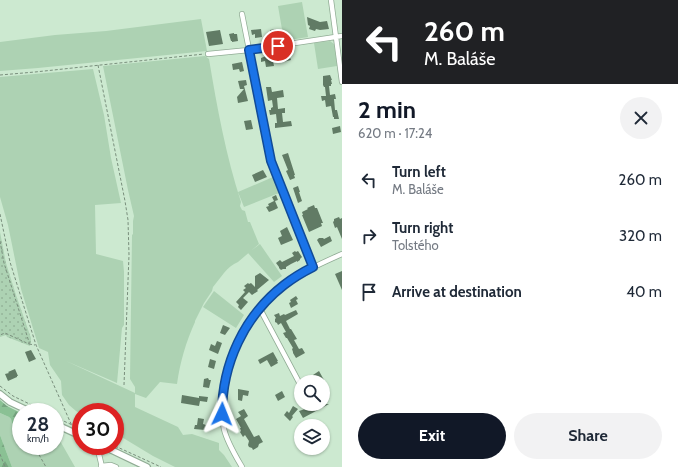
<!DOCTYPE html>
<html lang="en">
<head>
<meta charset="utf-8">
<style>
	:root { --surface:#fff; --page:#f2f2f3; --text:#1f2937; --muted:#747a83; --accent:#111827 }
	body { margin:0; font-family:Cabin,sans-serif; background:var(--page); color:var(--text); height:100vh; display:flex; flex-direction:column; font-size:15px; white-space:nowrap }
	* { box-sizing:border-box; margin:0 }
	p { font-size:13px; color:var(--muted) }
	.icon { flex:none; width:22px; height:22px; fill:none; stroke:currentColor; stroke-width:2; stroke-linecap:round; stroke-linejoin:round }
	.map { position:relative; flex:1; overflow:hidden }
	.drawer { display:flex; flex-direction:column; background:var(--surface); width:336px }
	.drawer>* { flex:none }
	.banner { background:#202124; color:#fff; overflow:hidden }
	.tools { position:absolute; left:294px; top:375px; display:grid; gap:8px }
	.tools a { display:grid; place-items:center; width:36px; height:36px; border-radius:50%; background:var(--surface); box-shadow:0 1px 3px #0004; font-size:20px }
	.speed { position:absolute; left:12px; top:403px; display:flex; gap:8px; font-size:20px; font-weight:700; text-align:center }
	.speed>* { display:grid; place-content:center; width:52px; height:52px; border-radius:50%; background:var(--surface); box-shadow:0 1px 3px #0004; line-height:1 }
	.speed small { font-size:10px; font-weight:400 }
	.speed .limit { border:6px solid #d22; background:#fff; color:#111 }
	.pin { position:absolute; display:grid; place-items:center; width:34px; height:34px; color:#fff; margin:-17px; border:2px solid #fff; border-radius:50%; box-shadow:0 1px 4px #0007 }
	.me { position:absolute; width:44px; margin:-22px; rotate:2deg; stroke-linejoin:round; filter:drop-shadow(0 0 3px #0008) }
	.turn { display:flex; align-items:center; gap:14px; height:84px; padding:0 16px; font-size:18px }
	.turn .icon { width:52px; height:52px; stroke-width:2.5 }
	.turn b { display:block; font-size:28px; line-height:34px }
	.round { display:grid; place-items:center; flex:none; width:42px; height:42px; border-radius:21px; background:var(--page) }
	.summary { display:flex; align-items:center; justify-content:space-between; height:68px; padding:0 16px }
	h1 { font-size:24px; font-weight:700; line-height:30px; color:var(--accent) }
	.action { display:flex; gap:8px; margin-top:auto; padding:8px 16px }
	.action a { flex:1; height:46px; border-radius:24px; background:var(--accent); color:#fff; font-size:16px; font-weight:700; line-height:46px; text-align:center }
	.action a+a { background:var(--page); color:var(--text) }
	ul { padding:0; list-style:none }
	li { display:flex; align-items:center; gap:12px; height:56px; padding:0 16px }
	li div { flex:1 }
	li b { display:block; font-size:15px }
	li em { font-style:normal }
	main { display:flex; flex:1; min-height:0 }
	.map>svg:first-child { display:block }
	.green { fill:#add2b3 }
	.forest { fill:url(#forest-firs) }
	.garden { fill:url(#garden-dots) }
	.building { fill:#617b65 }
	.lines { fill:none; stroke-linecap:round; stroke-linejoin:round }
	.minor-casing { stroke:#91ac95; stroke-width:6 }
	.tertiary-casing { stroke:#91ac95; stroke-width:8 }
	.path { stroke:#798e7c; stroke-width:1; stroke-dasharray:3 2; stroke-linecap:butt }
	.minor { stroke:#fff; stroke-width:4.5 }
	.tertiary { stroke:#fff; stroke-width:5.5 }
	.route-casing { stroke:#114b97; stroke-width:10 }
	.route { stroke:#1a73e8; stroke-width:7 }
</style>
</head>
<body>
<main>
<div class="map">
<svg width="342" height="467" viewBox="0 0 342 467">
	<defs>
		<pattern id="forest-firs" width="22" height="20" patternUnits="userSpaceOnUse"><rect width="22" height="20" fill="#8ac194"/><path d="M5 1l3.5 6h-7zM16 11l3.5 6h-7z" fill="#76a57f"/></pattern>
		<pattern id="garden-dots" width="8" height="8" patternUnits="userSpaceOnUse"><rect width="8" height="8" fill="#add2b3"/><path d="M2 2h.1M6 6h.1" fill="none" stroke="#94b499" stroke-width="1.8" stroke-linecap="round"/></pattern>
	</defs>
	<rect width="100%" height="100%" fill="#cce9d0"/>
	<path class="green" d="M302 2 308 37 284 41 278 6Z
		M201 19 207 51 38 68 0 71V42L55 35 106 31Z
		M330 41 334 44 337 66 318 69 314 43Z
		M205 56 209 59C217 107 226 156 241 202L240 206 242 210 245 211 248 222H250L259 244 238 262C227 266 220 279 213 287L212 291 204 303 195 321V322C186 342 180 362 177 384L160 382 146 398 135 394V407L178 427 183 435 192 434 219 443V450L224 455 232 467H175L153 456 115 433V412H81V414L76 411 69 405 62 395 61 381 50 365 48 352 39 348 21 289 8 225 0 197V77L93 69 104 115 111 158 121 203 95 205 96 254 123 261 124 272V325L122 328 117 383 66 361 135 393V387L130 379 132 235 133 234V221L134 216 128 190 103 66Z
		M273 177 279 193 244 207 238 192Z
		M260 244 282 276 274 282 248 253Z
		M214 291 244 315 236 328 203 307Z
		M0 413 9 417 11 419 13 427 21 434V446H55V432L75 467H12L0 435Z"/>
	<path class="forest" d="M0 400 7 406 21 413 17 417 21 424V434L13 427 11 419 9 417 0 413Z
		M0 435 12 467H0Z"/>
	<path class="garden" d="M0 232 6 263 16 295 31 338V342L30 346 7 337 6 335 0 337Z"/>
	<path class="building" d="M307 17 320 22 327 21 329 29 320 30 316 29 315 31 309 29 310 26 308 25Z
		M261 29 262 37 255 38V34L252 35 251 30Z
		M276 29V32H278L279 36 272 37V33H270V30Z
		M220 30 223 44 209 46 206 32Z
		M234 33V34H237L238 41 232 42V41H231L229 34Z
		M288 52 291 60 283 62V60H280L279 54Z
		M266 56H272L274 66 266 67 265 61 261 62V58Z
		M242 62 244 71 240 72 239 69 233 70 232 64Z
		M330 75 332 80H331L332 84H331V86H329L330 95 335 94 336 99H334L335 110H337L339 119H334V117H333L331 106 326 107 325 100 322 101 321 96H326L325 87H324L323 85V76Z
		M246 80 247 85 244 86 248 101 238 103 237 97 244 89H240L238 81Z
		M266 87H271L272 92 283 90 284 97 277 98 278 109 285 108V113H282L283 122 291 121 292 126 275 128V123H277L276 114 270 115 269 110H271V108L273 107 272 100 268 101Z
		M251 120 253 129 246 130 244 121Z
		M340 126 341 132 333 134 332 128Z
		M288 153 295 175H294L295 178 290 180 286 171 288 170 282 155Z
		M263 170 267 177 255 182 252 175Z
		M298 186 300 192H299L302 201 298 203 293 188Z
		M276 195 278 200 275 201 278 208 274 210 269 212 266 207 269 206 268 204 274 201 272 197Z
		M314 205 315 208H317L323 223H321L322 226 309 232 302 215H303L302 212 308 209 307 208Z
		M339 217 340 219 342 218V239L337 227 335 228 333 222 334 221V219Z
		M287 227 293 240 281 245 278 238 282 236 280 231Z
		M330 236 332 241 321 247 317 240 319 238H323L324 239Z
		M295 251 296 252 298 251 302 257 300 259V260L297 262V261L291 264 286 267V269H283L281 270 279 268V267L276 263 280 260 282 262 294 256 292 253Z
		M342 271V290L335 274Z
		M260 273 269 280 257 290 258 291 252 295 249 292 243 298 248 302 241 310 238 307 239 305 236 302 245 292 243 290 246 288 244 286 248 283 249 284 251 283 255 287V276Z
		M296 296 298 299 296 300 298 304 291 308 289 303 291 302 290 300Z
		M296 310 298 314 286 321 290 329H291L297 339 294 340 299 349 302 348 305 353 296 358 293 353V352L292 349 293 348 287 338H286L283 333 286 332 281 323 278 325 277 323 275 322V319L276 318 274 315 279 313 280 316 284 314 285 315Z
		M223 325 230 328 225 335 220 333Z
		M217 341 222 343 218 354 209 350 211 344 215 346Z
		M31 350 36 359 29 362 25 352Z
		M273 352 278 361H277L278 363 271 367 267 360 260 364 258 360Z
		M210 359 216 361 214 369 208 367Z
		M15 369 18 376H17V377L8 381 5 374 9 373 8 372Z
		M319 371 324 380 320 382 318 379 316 380 313 377V375Z
		M208 378 209 380H211L209 388 203 387 204 379Z
		M238 389 249 391 248 396 243 395 242 401 238 400Z
		M282 391 285 397 278 401 275 395Z
		M182 395 199 398V396L208 397 207 402 200 401 199 406 181 403Z
		M316 404H329L303 418 299 411 305 409V407H309L310 409 317 405Z
		M293 406 298 409 292 416 293 417 290 421 284 415 287 411 289 413Z
		M244 409 248 416 244 419 254 437 259 435 263 442 259 444 258 447 253 450 252 448 249 447 248 445 249 441 245 435 243 437 240 432 241 431 240 428H241L236 419 241 416 238 412Z
		M198 418 204 419 203 424 206 425 205 430 194 429 195 425H197Z"/>
	<g class="lines">
		<g class="minor-casing">
			<path id="minor" d="M331 0 342 82
				M242 14 271 161 313 267
				M208 54 249 50 342 36
				M260 309 301 386
				M301 386C297 390 297 394 301 397
				M97 446 102 467
				M101 466 111 465 116 467
				M242 467C235 455 227 442 224 429 221 417 221 404 223 392 228 350 250 312 283 286 301 272 322 263 342 254"/>
		</g>
		<g class="tertiary-casing">
			<path id="tertiary" d="M0 394 10 402 31 412
				M55 424 81 436
				M103 446 147 467"/>
		</g>
		<path class="path" d="M98 65 125 201 128 220 129 255 124 385
			M0 75 35 72 204 54
			M0 214 10 262 36 345 72 426
			M0 241 4 263 29 342V344L5 333 0 335
			M29 344 35 345
			M0 386 13 396 46 412
			M55 417 81 429
			M21 418V419
			M34 446 46 467
			M115 446 161 467
			M0 454 5 467"/>
		<use href="#minor" class="minor"/>
		<use href="#tertiary" class="tertiary"/>
	</g>
	<g class="lines">
		<g class="route-casing">
			<path id="route" d="M222 414C222 364 244 316 284 285 293 278 303 272 313 267L271 161 249 50 278 46"/>
		</g>
		<use href="#route" class="route"/>
	</g>
</svg>
<div class="tools">
<a><svg class="icon" aria-label="search" viewBox="0 0 24 24"><circle cx="10" cy="10" r="6"/><path d="M15 15l6 6"/></svg></a>
<a><svg class="icon" aria-label="layers" viewBox="0 0 24 24"><path d="M12 4l9 5-9 5-9-5zM3 14l9 5 9-5"/></svg></a>
</div>
<div class="speed"><div>28<small>km/h</small></div><div class="limit">30</div></div>
<div class="pin" style="left:278px;top:46px;background:#d93025"><svg class="icon" aria-label="arrive" viewBox="0 0 24 24"><path d="M6 21V4h12l-3 4 3 4H6"/></svg></div>
<svg class="me" style="left:222px;top:414px" viewBox="-20 -20 40 40"><path d="M0-17L14 15 0 8-14 15z" fill="#1a73e8" stroke="#fff" stroke-width="4"/></svg>
</div>
<section class="drawer">
<div class="banner">
<div class="turn"><svg class="icon" aria-label="left" viewBox="0 0 24 24"><path d="M17 20v-9H6M10 6l-5 5 5 5"/></svg><div><b>260 m</b>M. Baláše</div></div>
</div>
<div class="summary"><div><h1>2 min</h1><p>620 m · 17:24</p></div><a class="round"><svg class="icon" aria-label="close" viewBox="0 0 24 24"><path d="M6 6l12 12M18 6L6 18"/></svg></a></div>
<ul>
<li><svg class="icon" aria-label="left" viewBox="0 0 24 24"><path d="M17 20v-9H6M10 6l-5 5 5 5"/></svg><div><b>Turn left</b><p>M. Baláše</p></div><em>260 m</em></li>
<li><svg class="icon" aria-label="right" viewBox="0 0 24 24"><path d="M7 20v-9h11M14 6l5 5-5 5"/></svg><div><b>Turn right</b><p>Tolstého</p></div><em>320 m</em></li>
<li><svg class="icon" aria-label="arrive" viewBox="0 0 24 24"><path d="M6 21V4h12l-3 4 3 4H6"/></svg><div><b>Arrive at destination</b></div><em>40 m</em></li>
</ul>
<div class="action"><a>Exit</a><a>Share</a></div>
</section>
</main>
</body>
</html>
